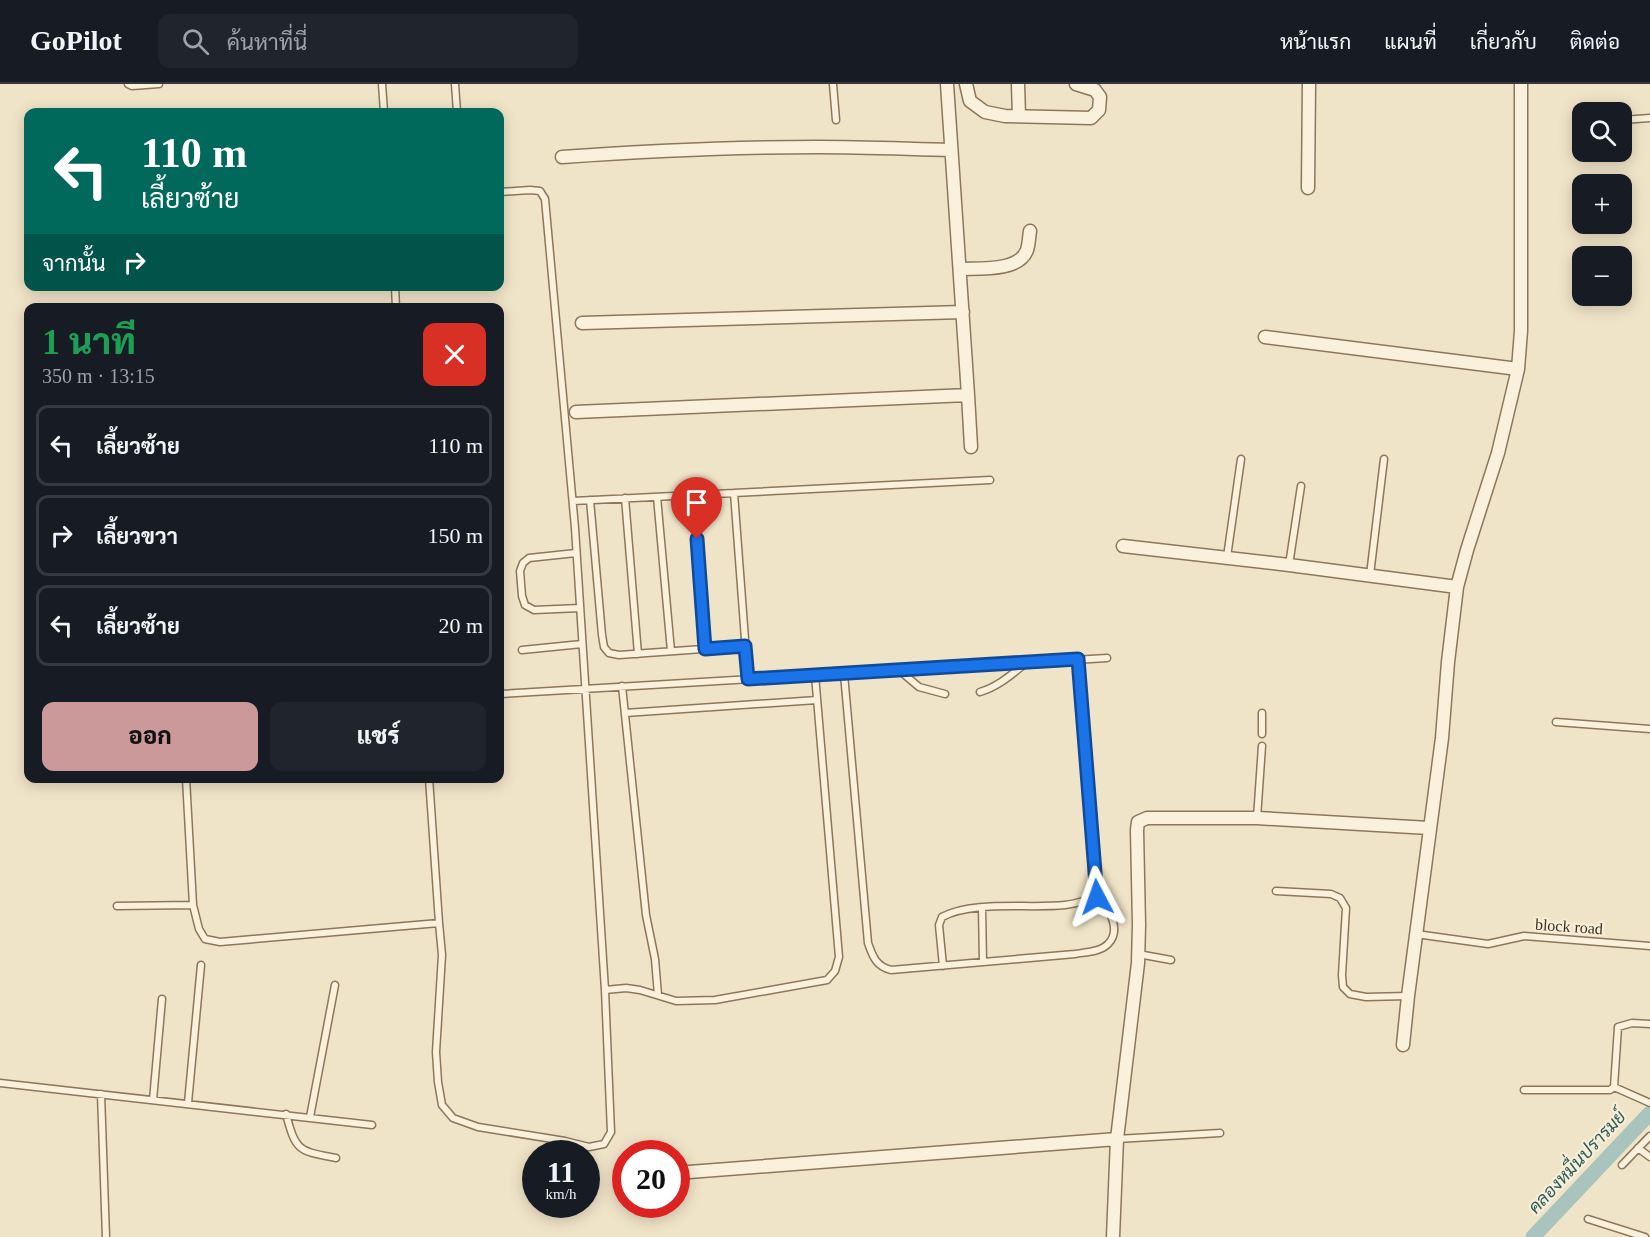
<!DOCTYPE html>
<html lang="th">
<head>
<meta charset="utf-8">
<style>
	:root { --surface:#171b24; --page:#20242c; --text:#f1f3f6; --muted:#9ea1a6; --line:#363941; --accent:#cc999b }
	body { margin:0; font-family:"Times New Roman",Sarabun,serif; background:var(--page); color:var(--text); height:100vh; display:flex; flex-direction:column; font-size:22px; white-space:nowrap }
	* { box-sizing:border-box; margin:0 }
	p { font-size:20px; color:var(--muted) }
	.icon { flex:none; width:33px; height:33px; fill:none; stroke:currentColor; stroke-width:2; stroke-linecap:round; stroke-linejoin:round }
	.map { position:relative; flex:1; overflow:hidden }
	.side { position:absolute; left:24px; top:219px; width:480px; height:480px; display:flex; flex-direction:column; background:var(--surface); border-radius:12px; box-shadow:0 3px 15px #0003 }
	.side>* { flex:none }
	.top-card { position:absolute; left:24px; top:24px; width:480px; height:183px; border-radius:12px; box-shadow:0 3px 15px #0003; background:#00695c; color:#fff; overflow:hidden }
	.controls { position:absolute; left:1572px; top:18px; display:grid; gap:12px }
	.controls a { display:grid; place-items:center; width:60px; height:60px; border-radius:12px; background:var(--surface); box-shadow:0 3px 15px #0003; font-size:30px }
	.speed { position:absolute; left:522px; top:1056px; display:flex; gap:12px; font-size:30px; font-weight:700; text-align:center }
	.speed>* { display:grid; place-content:center; width:78px; height:78px; border-radius:50%; background:var(--surface); box-shadow:0 3px 15px #0003; line-height:1 }
	.speed small { font-size:15px; font-weight:400 }
	.speed .limit { border:9px solid #d22; background:#fff; color:#111 }
	.pin { position:absolute; display:grid; place-items:center; width:51px; height:51px; color:#fff; margin:-62px -26px; border-radius:50% 50% 50% 0; rotate:-45deg; box-shadow:0 0 6px #0007 }
	.pin .icon { rotate:45deg }
	.me { position:absolute; width:66px; margin:-33px; rotate:356deg; stroke-linejoin:round; filter:drop-shadow(0 0 4px #0008) }
	.turn { display:flex; align-items:center; gap:21px; height:126px; padding:0 18px; font-size:27px }
	.turn .icon { width:78px; height:78px; stroke-width:2.5 }
	.turn b { display:block; font-size:42px; line-height:51px }
	.then { display:flex; align-items:center; height:57px; padding:0 18px; background:#0003; gap:12px; font-size:22px }
	.round { display:grid; place-items:center; flex:none; width:63px; height:63px; border-radius:12px; background:var(--page) }
	.headline { display:flex; align-items:center; justify-content:space-between; height:102px; padding:0 18px }
	h1 { font-size:36px; font-weight:800; line-height:45px; color:#1e9e55 }
	.action { display:flex; gap:12px; margin-top:auto; padding:12px 18px }
	.action a { flex:1; height:69px; border-radius:12px; background:var(--accent); color:#111; font-size:24px; font-weight:800; line-height:69px; text-align:center }
	.action a+a { background:var(--page); color:var(--text) }
	ul { padding:0; list-style:none }
	li { display:flex; align-items:center; gap:18px; height:81px; margin:0 12px 9px; padding:0 6px; border:3px solid var(--line); border-radius:12px }
	li div { flex:1 }
	li b { display:block; font-size:22px }
	li em { font-style:normal }
	header { display:flex; align-items:center; gap:36px; box-sizing:border-box; height:84px; padding:0 30px; background:var(--surface); border-bottom:2px solid var(--line) }
	header strong { font-size:28px }
	nav { display:flex; gap:33px; margin-inline-start:auto; font-size:21px }
	.search { width:420px; height:54px; background:var(--page); display:flex; align-items:center; gap:15px; box-sizing:border-box; padding:0 21px; border-radius:12px; color:var(--muted); font-size:22px }
	.map>svg:first-child { display:block }
	.lines { fill:none; stroke-linecap:round; stroke-linejoin:round }
	.canal { stroke:#a9c4bc; stroke-width:15 }
	.lane-casing { stroke:#8d765c; stroke-width:9 }
	.street-casing { stroke:#8d765c; stroke-width:15 }
	.lane { stroke:#faf1dc; stroke-width:6 }
	.street { stroke:#faf1dc; stroke-width:12 }
	.route-casing { stroke:#114b97; stroke-width:15 }
	.route { stroke:#1a73e8; stroke-width:10 }
	.labels { text-anchor:middle; stroke-width:4.5; stroke-linejoin:round; paint-order:stroke }
	.street-label { font-size:16px; fill:#3d2e20; stroke:#f7eed8 }
	.water-label { font-size:18px; font-style:italic; fill:#2f5d5a; stroke:#f7eed8 }
</style>
</head>
<body>
<header>
<strong>GoPilot</strong>
<div class="search"><svg class="icon" aria-label="search" viewBox="0 0 24 24"><circle cx="10" cy="10" r="6"/><path d="M15 15l6 6"/></svg>ค้นหาที่นี่</div>
<nav><a>หน้าแรก</a><a>แผนที่</a><a>เกี่ยวกับ</a><a>ติดต่อ</a></nav>
</header>
<div class="map">
<svg width="1650" height="1153" viewBox="0 0 1650 1153">
	<rect width="100%" height="100%" fill="#f0e4c8"/>
	<g class="lines">
		<path class="canal" d="M1533 1153 1650 1029"/>
		<g class="lane-casing">
			<path id="lane" d="M128 0 132 2 159 0
				M382 0 384 28
				M455 0 457 28
				M833 0 836 36
				M1622 36 1650 34
				M395 202 396 224
				M734 409 748 595
				M693 411 705 565
				M657 413 671 567
				M625 414 638 570
				M590 416 602 551 604 563 609 569 619 571 745 562
				M573 417 990 396
				M576 469 529 474 523 479 520 487 522 512 525 521 534 526 580 524
				M1227 473 1241 375
				M1289 481 1301 402
				M1370 491 1384 375
				M522 566 582 560
				M899 586 919 603 945 610
				M844 590 868 859C873 873 876 882 891 886L1075 870C1086 868 1100 868 1108 860 1122 846 1109 823 1097 813L1078 575
				M622 602 646 831 655 875 658 911
				M980 608C998 603 1012 590 1026 579
				M500 610 1107 574
				M625 629 817 616
				M1556 638 1650 645
				M1262 650V629
				M186 694 193 821 199 845 205 855 220 858 439 839 429 694
				M1257 734 1262 662
				M1276 807 1331 810 1340 814 1346 824 1342 891 1343 903 1350 910 1366 913 1408 912
				M117 822 193 821
				M982 824 983 878
				M439 839 442 871 436 968 438 998 442 1021 453 1034 478 1043 565 1057 589 1063 604 1060 611 1048 605 906 575 444 545 115 540 107 530 106 500 108
				M1416 850 1488 860 1524 852 1650 862
				M1138 870 1171 876
				M943 882 939 841 942 833C973 816 1029 825 1065 821 1076 820 1086 816 1097 813
				M605 906 626 904 640 906 676 917 715 916 827 896 835 887 839 873 815 591
				M0 999 372 1041
				M1614 1003 1650 1019
				M1524 1006H1610L1614 1003 1618 943 1632 939 1650 940
				M101 1010 106 1153
				M153 1016 162 915
				M188 1019 201 881
				M286 1030C296 1068 299 1067 336 1074
				M310 1033 335 901
				M1117 1055 1220 1049
				M1638 1064 1650 1073
				M1622 1081 1650 1052
				M1588 1135 1645 1153"/>
		</g>
		<g class="street-casing">
			<path id="street" d="M966 0 970 17 985 28 1005 32 1091 34 1099 26 1100 13 1095 6 1076 0
				M1018 0 1019 32
				M562 73C647 67 733 63 818 63 863 63 907 65 951 66
				M1308 104 1309 0
				M960 185C979 184 1019 188 1027 166 1029 160 1029 153 1030 147
				M582 239 963 228
				M1265 253 1518 285
				M968 311 971 363
				M576 328 968 311 947 0
				M1123 462 1289 481 1457 503
				M1403 961 1408 912 1442 654 1448 578 1457 503 1467 466 1498 369 1518 285 1521 247V0
				M676 1089 1117 1055
				M1113 1153 1117 1055 1138 879 1139 841 1137 746 1138 738 1147 734H1257L1429 744"/>
		</g>
		<use href="#lane" class="lane"/>
		<use href="#street" class="street"/>
	</g>
	<g class="lines">
		<g class="route-casing">
			<path id="route" d="M697 455 705 565 745 562 748 595 1078 575 1097 813"/>
		</g>
		<use href="#route" class="route"/>
	</g>
	<g class="labels">
		<g class="street-label">
			<text transform="translate(1569 842) rotate(4)" y="6">block road</text>
		</g>
		<g class="water-label">
			<text transform="translate(1577 1078) rotate(-47)" y="6">คลองหมื่นปรารมย์</text>
		</g>
	</g>
</svg>
<div class="controls">
<a><svg class="icon" aria-label="search" viewBox="0 0 24 24"><circle cx="10" cy="10" r="6"/><path d="M15 15l6 6"/></svg></a>
<a>+</a>
<a>−</a>
</div>
<div class="speed"><div>11<small>km/h</small></div><div class="limit">20</div></div>
<div class="pin" style="left:697px;top:455px;background:#d93025"><svg class="icon" aria-label="arrive" viewBox="0 0 24 24"><path d="M6 21V4h12l-3 4 3 4H6"/></svg></div>
<svg class="me" style="left:1097px;top:813px" viewBox="-20 -20 40 40"><path d="M0-17L14 15 0 8-14 15z" fill="#1a73e8" stroke="#fff" stroke-width="4"/></svg>
<div class="top-card">
<div class="turn"><svg class="icon" aria-label="left" viewBox="0 0 24 24"><path d="M17 20v-9H6M10 6l-5 5 5 5"/></svg><div><b>110 m</b>เลี้ยวซ้าย</div></div>
<div class="then">จากนั้น<svg class="icon" aria-label="right" viewBox="0 0 24 24"><path d="M7 20v-9h11M14 6l5 5-5 5"/></svg></div>
</div>
<section class="side">
<div class="headline"><div><h1>1 นาที</h1><p>350 m · 13:15</p></div><a class="round" style="background:#d93025;color:#fff"><svg class="icon" aria-label="close" viewBox="0 0 24 24"><path d="M6 6l12 12M18 6L6 18"/></svg></a></div>
<ul>
<li><svg class="icon" aria-label="left" viewBox="0 0 24 24"><path d="M17 20v-9H6M10 6l-5 5 5 5"/></svg><div><b>เลี้ยวซ้าย</b></div><em>110 m</em></li>
<li><svg class="icon" aria-label="right" viewBox="0 0 24 24"><path d="M7 20v-9h11M14 6l5 5-5 5"/></svg><div><b>เลี้ยวขวา</b></div><em>150 m</em></li>
<li><svg class="icon" aria-label="left" viewBox="0 0 24 24"><path d="M17 20v-9H6M10 6l-5 5 5 5"/></svg><div><b>เลี้ยวซ้าย</b></div><em>20 m</em></li>
</ul>
<div class="action"><a>ออก</a><a>แชร์</a></div>
</section>
</div>
</body>
</html>
